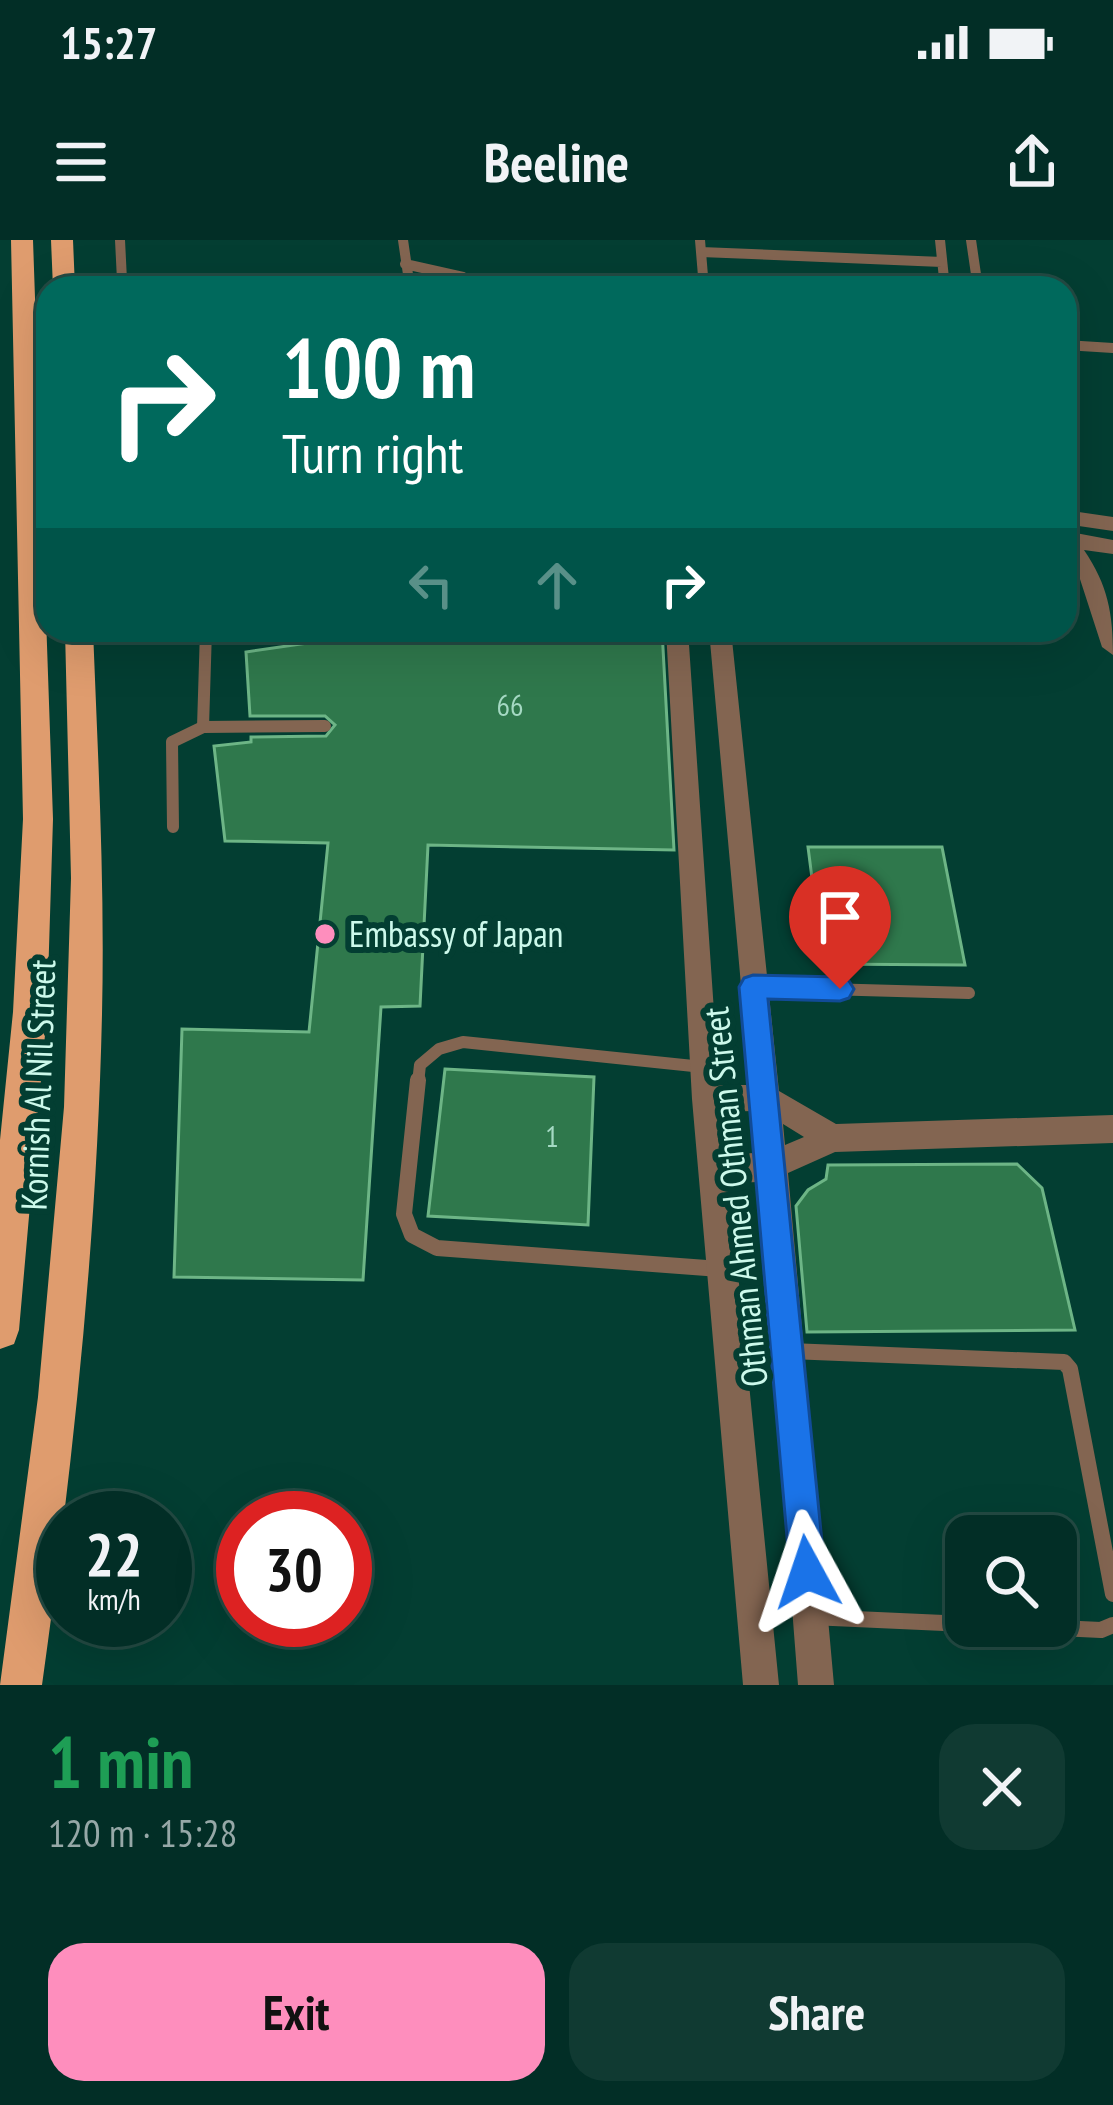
<!DOCTYPE html>
<html lang="en">
<head>
<meta charset="utf-8">
<style>
	:root { --surface:#022e26; --page:#103a32; --text:#f1f3f6; --muted:#96a8a7; --line:#234a43; --accent:#fe8ebd }
	body { margin:0; font-family:"PT Sans Narrow",sans-serif; background:var(--page); color:var(--text); height:100vh; display:flex; flex-direction:column; font-size:45px; white-space:nowrap }
	* { box-sizing:border-box; margin:0 }
	p { font-size:39px; color:var(--muted) }
	.icon { flex:none; width:66px; height:66px; fill:none; stroke:currentColor; stroke-width:2; stroke-linecap:round; stroke-linejoin:round }
	.map { position:relative; height:1445px; overflow:hidden }
	.side { display:flex; flex-direction:column; background:var(--surface); flex:1 }
	.side>* { flex:none }
	.banner { position:absolute; left:36px; top:36px; width:1041px; height:366px; border-radius:36px; box-shadow:0 12px 48px #0002,0 0 0 3px var(--line); background:#00695c; color:#fff; overflow:hidden }
	.buttons { position:absolute; left:945px; top:1275px; display:grid; gap:24px }
	.buttons a { display:grid; place-items:center; width:132px; height:132px; border-radius:24px; background:var(--surface); box-shadow:0 12px 48px #0002,0 0 0 3px var(--line); font-size:60px }
	.speed { position:absolute; left:36px; top:1251px; display:flex; gap:24px; font-size:60px; font-weight:700; text-align:center }
	.speed>* { display:grid; place-content:center; width:156px; height:156px; border-radius:50%; background:var(--surface); box-shadow:0 12px 48px #0002,0 0 0 3px var(--line); line-height:1 }
	.speed small { font-size:30px; font-weight:400 }
	.speed .limit { border:18px solid #d22; background:#fff; color:#111 }
	.pin { position:absolute; display:grid; place-items:center; width:102px; height:102px; color:#fff; margin:-123px -51px; border-radius:50% 50% 50% 0; rotate:-45deg; box-shadow:0 0 12px #0007 }
	.pin .icon { rotate:45deg }
	.me { position:absolute; width:132px; margin:-66px; rotate:355deg; stroke-linejoin:round; filter:drop-shadow(0 0 9px #0008) }
	.turn { display:flex; align-items:center; gap:42px; height:252px; padding:0 48px; font-size:54px }
	.turn .icon { width:156px; height:156px; stroke-width:2.5 }
	.turn b { display:block; font-size:84px; line-height:102px }
	.lanes { display:flex; align-items:center; height:114px; padding:0 48px; background:#0003; justify-content:center; gap:60px; direction:ltr }
	.lanes .off { opacity:.35 }
	.round { display:grid; place-items:center; flex:none; width:126px; height:126px; border-radius:36px; background:var(--page) }
	.summary { display:flex; align-items:center; justify-content:space-between; height:204px; padding:0 48px }
	h1 { font-size:72px; font-weight:800; line-height:90px; color:#1e9e55 }
	.cta { display:flex; gap:24px; margin-top:auto; padding:24px 48px }
	.cta a { flex:1; height:138px; border-radius:36px; background:var(--accent); color:#111; font-size:48px; font-weight:800; line-height:138px; text-align:center }
	.cta a+a { background:var(--page); color:var(--text) }
	.status { display:flex; justify-content:space-between; align-items:center; height:84px; padding:0 60px; background:var(--surface); direction:ltr }
	.status svg { height:33px; fill:currentColor }
	header { display:flex; justify-content:space-between; align-items:center; height:156px; padding:0 48px; background:var(--surface); font-size:54px; font-weight:800 }
	.map>svg:first-child { display:block }
	.building { fill:#2f784c; stroke:#6db586; stroke-width:3 }
	.lines { fill:none; stroke-linecap:round; stroke-linejoin:round }
	.service-far2 { stroke:#836551; stroke-width:10 }
	.service-far1 { stroke:#836551; stroke-width:12 }
	.service { stroke:#836551; stroke-width:16 }
	.minor { fill:#836551; fill-rule:evenodd }
	.trunk { fill:#df9c6e; fill-rule:evenodd }
	.route { fill:#1a73e8; stroke:#114b97; stroke-width:3 }
	.poi-dot { fill:#fe8ebd; stroke:#033e32; stroke-width:4.5 }
	.labels { text-anchor:middle; stroke-width:12; stroke-linejoin:round; paint-order:stroke }
	.number-label { font-size:30px; fill:#a5d9c3 }
	.poi-label { font-size:36px; fill:#ccf9eb; stroke:#033e32; text-anchor:start }
	.street-label { font-size:36px; fill:#ccf9eb; stroke:#033e32 }
</style>
</head>
<body>
<div class="status"><b>15:27</b><svg viewBox="0 0 49 12"><path d="M0 12V9h3v3zM5 12V6h3v6zM10 12V3h3v9zM15 12V0h3v12zM26 1h20v11H26zM47 4h2v5h-2z"/></svg></div>
<header><svg class="icon" aria-label="menu" viewBox="0 0 24 24"><path d="M4 6h16M4 12h16M4 18h16"/></svg>Beeline<svg class="icon" aria-label="share" viewBox="0 0 24 24"><path d="M12 15V3M7 8l5-5 5 5M5 13v7h14v-7"/></svg></header>
<div class="map">
<svg width="1113" height="1445" viewBox="0 0 1113 1445">
	<rect width="100%" height="100%" fill="#033e32"/>
	<path class="building" d="M398 390H662L674 610 428 605 420 766 381 767 363 1040 174 1037 182 789 309 792 328 603 225 601 214 506 251 502V497L326 496 335 485 325 476H250L246 412Z
		M808 607H942L965 725 823 724Z
		M445 829 594 837 588 985 428 976Z
		M1017 924 1042 948 1075 1090 807 1092 796 966 808 950 826 939 828 925Z"/>
	<g class="lines">
		<path class="service-far2" d="M120 0 122 40
			M403 0 410 48
			M700 0 704 48
			M940 0 945 48
			M971 0 978 48
			M701 12 942 22
			M405 24 463 37 482 48
			M1065 105 1113 108"/>
		<path class="service-far1" d="M203 487 206 390
			M173 587 172 502 203 487 325 486
			M753 747 969 753
			M418 843 420 825 439 809 463 802 703 827"/>
		<path class="service" d="M418 840 404 974 412 995 437 1008 720 1029
			M790 1111 1064 1122 1070 1129 1113 1354
			M811 1377 966 1384
			M1015 1386 1101 1390 1113 1385"/>
		<path class="minor" d="M1065 270 1113 277V291L1065 284Z
			M1065 291 1113 300V314L1084 310C1108 345 1113 374 1113 415L1102 407 1079 336 1065 315Z
			M666 390H688L719 845H750L709 390H731L779 851 836 884 1113 875V903L835 912 788 933 834 1445H798L759 942 729 943 779 1445H743L692 859ZM752 871 756 913 726 914 722 872ZM783 884 804 897 785 905Z"/>
		<path class="trunk" d="M11 0H33L53 579 47 772 19 1090 14 1104 0 1109V900L13 772 23 579Z
			M51 0H73L75 48H53Z
			M65 390H93C98 518 105 646 102 774 97 1000 73 1223 42 1445H0L38 1157 64 867 71 638Z"/>
	</g>
	<path class="route" d="M753 735 840 737 849 741 854 749 849 758 840 761 768 759 825 1332 820 1345 807 1350 795 1345 790 1332 739 747 744 738Z"/>
	<circle class="poi-dot" cx="325" cy="694" r="12"/>
	<g class="labels">
		<g class="number-label">
			<text x="510" y="476">66</text>
			<text x="552" y="907">1</text>
		</g>
		<g class="poi-label">
			<text x="349" y="707">Embassy of Japan</text>
		</g>
		<g class="street-label">
			<text transform="translate(38 845) rotate(-88)" y="13">Kornish Al Nil Street</text>
			<text transform="translate(735 957) rotate(-96)" y="13">Othman Ahmed Othman Street</text>
		</g>
	</g>
</svg>
<div class="buttons">
<a><svg class="icon" aria-label="search" viewBox="0 0 24 24"><circle cx="10" cy="10" r="6"/><path d="M15 15l6 6"/></svg></a>
</div>
<div class="speed"><div>22<small>km/h</small></div><div class="limit">30</div></div>
<div class="pin" style="left:840px;top:749px;background:#d93025"><svg class="icon" aria-label="arrive" viewBox="0 0 24 24"><path d="M6 21V4h12l-3 4 3 4H6"/></svg></div>
<svg class="me" style="left:807px;top:1332px" viewBox="-20 -20 40 40"><path d="M0-17L14 15 0 8-14 15z" fill="#1a73e8" stroke="#fff" stroke-width="4"/></svg>
<div class="banner">
<div class="turn"><svg class="icon" aria-label="right" viewBox="0 0 24 24"><path d="M7 20v-9h11M14 6l5 5-5 5"/></svg><div><b>100 m</b>Turn right</div></div>
<div class="lanes"><svg class="icon off" aria-label="left" viewBox="0 0 24 24"><path d="M17 20v-9H6M10 6l-5 5 5 5"/></svg><svg class="icon off" aria-label="ahead" viewBox="0 0 24 24"><path d="M12 20V5M6 11l6-6 6 6"/></svg><svg class="icon" aria-label="right" viewBox="0 0 24 24"><path d="M7 20v-9h11M14 6l5 5-5 5"/></svg></div>
</div>
</div>
<section class="side">
<div class="summary"><div><h1>1 min</h1><p>120 m · 15:28</p></div><a class="round"><svg class="icon" aria-label="close" viewBox="0 0 24 24"><path d="M6 6l12 12M18 6L6 18"/></svg></a></div>
<div class="cta"><a>Exit</a><a>Share</a></div>
</section>
</body>
</html>
